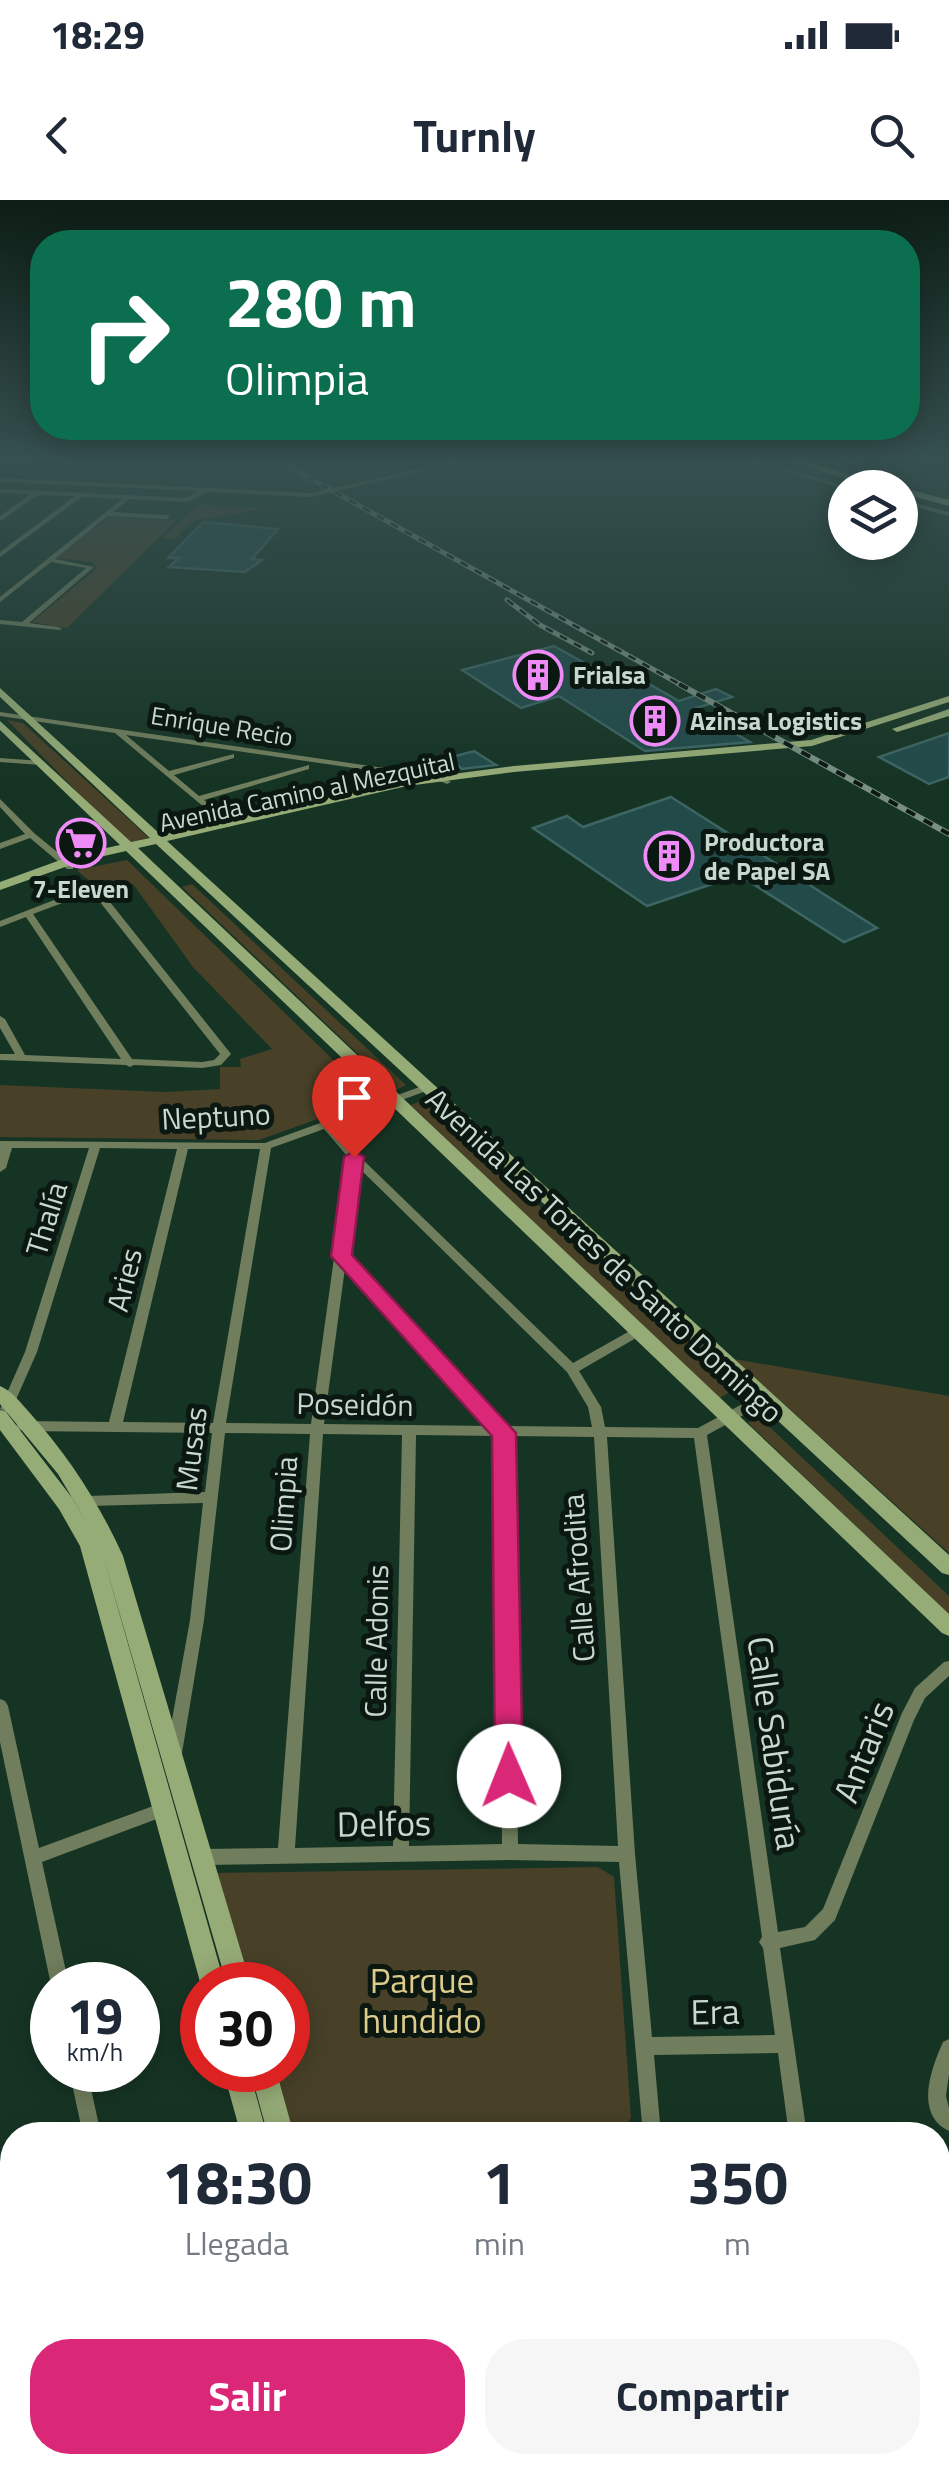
<!DOCTYPE html>
<html lang="es">
<head>
<meta charset="utf-8">
<style>
	:root { --surface:#fff; --page:#f6f6f7; --text:#1f2937; --muted:#747a83; --accent:#db2777 }
	body { margin:0; font-family:"Titillium Web",sans-serif; background:var(--page); color:var(--text); height:100vh; display:flex; flex-direction:column; font-size:38px; white-space:nowrap }
	* { box-sizing:border-box; margin:0 }
	p { font-size:32px; color:var(--muted) }
	.icon { flex:none; width:55px; height:55px; fill:none; stroke:currentColor; stroke-width:2; stroke-linecap:round; stroke-linejoin:round }
	.map { position:relative; flex:1; overflow:hidden }
	.sheet { position:absolute; left:0px; top:1922px; width:950px; height:352px; display:flex; flex-direction:column; background:var(--surface); border-radius:40px 40px 0 0; box-shadow:0 5px 25px #0003 }
	.sheet>* { flex:none }
	.guide { position:absolute; left:30px; top:30px; width:890px; height:210px; border-radius:40px; box-shadow:0 5px 25px #0003; background:#0b6e4f; color:#fff; overflow:hidden }
	.fabs { position:absolute; left:828px; top:270px; display:grid; gap:20px }
	.fabs a { display:grid; place-items:center; width:90px; height:90px; border-radius:50%; background:var(--surface); box-shadow:0 5px 25px #0003; font-size:50px }
	.speed { position:absolute; left:30px; top:1762px; display:flex; gap:20px; font-size:50px; font-weight:700; text-align:center }
	.speed>* { display:grid; place-content:center; width:130px; height:130px; border-radius:50%; background:var(--surface); box-shadow:0 5px 25px #0003; line-height:1 }
	.speed small { font-size:25px; font-weight:400 }
	.speed .limit { border:15px solid #d22; background:#fff; color:#111 }
	.pin { position:absolute; display:grid; place-items:center; width:85px; height:85px; color:#fff; margin:-102px -42px; border-radius:50% 50% 50% 0; rotate:-45deg; box-shadow:0 0 10px #0007 }
	.pin .icon { rotate:45deg }
	.me { position:absolute; width:110px; margin:-55px; rotate:359deg; stroke-linejoin:round; filter:drop-shadow(0 0 8px #0008) }
	.turn { display:flex; align-items:center; gap:35px; height:210px; padding:0 30px; font-size:45px }
	.turn .icon { width:130px; height:130px; stroke-width:2.5 }
	.turn b { display:block; font-size:70px; line-height:85px }
	.eta { display:flex; justify-content:space-evenly; align-items:center; height:170px; text-align:center }
	.eta b { font-size:60px; font-weight:700; line-height:70px }
	.cta { display:flex; gap:20px; margin-top:auto; padding:20px 30px }
	.cta a { flex:1; height:115px; border-radius:40px; background:var(--accent); color:#fff; font-size:40px; font-weight:700; line-height:115px; text-align:center }
	.cta a+a { background:var(--page); color:var(--text) }
	.status { display:flex; justify-content:space-between; align-items:center; height:70px; padding:0 50px; background:var(--surface); direction:ltr }
	.status svg { height:28px; fill:currentColor }
	header { display:flex; justify-content:space-between; align-items:center; height:130px; padding:0 30px; background:var(--surface); font-size:45px; font-weight:700 }
	.map>svg:first-child { display:block }
	.green { fill:#484128 }
	.building { fill:#214a49; stroke:#3c6563; stroke-width:2.5 }
	.lines { fill:none; stroke-linecap:round; stroke-linejoin:round }
	.street { fill:#707e5d; fill-rule:evenodd }
	.secondary { fill:#96ac77; fill-rule:evenodd }
	.primary { fill:#b3cf8b; fill-rule:evenodd }
	.rail-far1-casing { stroke:#788f82; stroke-width:5 }
	.rail-casing { stroke:#788f82; stroke-width:6 }
	.rail-far1 { stroke:#0b1811; stroke-width:2.5; stroke-dasharray:8; stroke-linecap:butt }
	.rail { stroke:#0b1811; stroke-width:4; stroke-dasharray:10; stroke-linecap:butt }
	.route { fill:#db2777; stroke:#8e194d; stroke-width:2.5 }
	.labels { text-anchor:middle; stroke-width:10; stroke-linejoin:round; paint-order:stroke }
	.far-poi-label { font-size:25px; font-weight:bold; fill:#c7d8ce; stroke:#0b1811; text-anchor:start }
	.far-street-label { font-size:25px; fill:#c7d8ce; stroke:#0b1811 }
	.street-label { font-size:30px; fill:#c7d8ce; stroke:#0b1811 }
	.near-street-label { font-size:35px; fill:#c7d8ce; stroke:#0b1811 }
	.near-park-label { font-size:35px; fill:#ddcb8c; stroke:#0b1811 }
</style>
</head>
<body>
<div class="status"><b>18:29</b><svg viewBox="0 0 49 12"><path d="M0 12V9h3v3zM5 12V6h3v6zM10 12V3h3v9zM15 12V0h3v12zM26 1h20v11H26zM47 4h2v5h-2z"/></svg></div>
<header><svg class="icon" aria-label="back" viewBox="0 0 24 24"><path d="M15 5l-7 7 7 7"/></svg>Turnly<svg class="icon" aria-label="search" viewBox="0 0 24 24"><circle cx="10" cy="10" r="6"/><path d="M15 15l6 6"/></svg></header>
<div class="map">
<svg width="949" height="2273" viewBox="0 0 949 2273">
	<rect width="100%" height="100%" fill="#163424"/>
	<path class="green" d="M197 305 269 308 192 321 174 339 163 338Z
		M109 317 177 320 67 428 32 422 97 368 92 362 56 358Z
		M7 520 23 523 149 638 127 643Z
		M127 660 355 881 376 898 259 940 0 937V885L165 892 220 889V867H241L240 859 272 849 193 767 133 684C108 688 95 689 77 670Z
		M192 684 406 885 396 890 182 687Z
		M423 900 738 1187 717 1200 411 905Z
		M734 1159 949 1196V1353Z
		M759 1217 949 1396V1415L748 1223Z
		M598 1667 614 1677 631 1918 621 1931 287 1935 268 1870H288V1785H242L216 1673Z"/>
	<path class="building" d="M203 322 278 329 252 359 262 360 245 372 169 367 179 358H168Z
		M554 446 626 486 644 481 679 501 716 489 732 497 693 509 750 542 645 551 559 496 521 508 462 470Z
		M949 533V577L929 584 879 557Z
		M474 551 496 565 462 569 448 558Z
		M671 597 734 637 877 728 844 742 739 675 647 706 533 628 567 616 583 627Z"/>
	<g class="lines">
		<path class="street" d="M454 261H467L311 297 208 292 187 302 129 299 113 312 167 315 170 317 167 319 108 316 55 359 94 367 29 423 58 427 62 429 60 430 0 424V420L22 422 86 368 51 362 0 402V397L122 299 82 297 0 357V352L75 296 38 295 0 321V316L31 294 0 293V289L186 298 199 291 0 282V278L311 293Z
			M748 261H759L852 288 845 289Z
			M900 299 949 312V316L900 303Z
			M0 512 439 576 451 582 447 584 437 580 126 535 169 571 234 554V558L174 575 199 596 309 565V569L204 600 231 622V626L228 627 115 533 0 516Z
			M0 558 41 561 45 563 41 565 0 562Z
			M0 599 34 633 73 665V669H67L30 638 0 649V643L25 634 0 607Z
			M80 690 102 692 231 854 221 865 202 868 134 865 130 867 126 865 0 860V854H15L0 828V816L5 819 25 855 121 859 26 717 0 727V721ZM81 696 96 697 220 854 214 860 202 862 132 859 33 714Z
			M425 885 429 886V890L333 925 358 955 573 1163 635 1128H643L645 1131 643 1134 579 1171 601 1207 605 1227 698 1228 761 1194H771L772 1197 771 1200 707 1235 778 1732 805 1727 823 1709 902 1513 915 1488 944 1462 949 1461V1476L925 1498 914 1520 835 1720 815 1740 780 1748 807 1935H789L778 1853 654 1855 661 1935H643L619 1662 510 1660 203 1665 197 1662 195 1657 197 1652 203 1649 278 1648 310 1234 225 1233 204 1420 182 1553 180 1558 174 1560 168 1558 166 1553 190 1420 203 1303 88 1306 83 1305 81 1301 83 1297 88 1296 205 1292 212 1233 23 1231 18 1229 16 1226 18 1223 23 1221 109 1222 177 949 100 948 37 1152 11 1211 6 1213 0 1209 25 1152 89 948H12L6 968 0 972V941L265 943ZM324 929 348 957 311 1224 226 1223 271 948ZM188 949H260L213 1223 123 1222ZM358 967 567 1172 588 1207 592 1227 505 1226 347 1055ZM345 1068 490 1226 324 1224ZM323 1234 402 1235 393 1646 295 1648ZM416 1235 497 1236 502 1644 409 1646ZM511 1236 594 1237 618 1646 518 1644ZM607 1237 694 1238 762 1737 759 1742 763 1748 775 1835 652 1837 635 1654Z
			M0 1499 5 1501 8 1506 39 1648 164 1602 170 1604 172 1609 170 1614 42 1662 69 1785H52V1788L51 1785 0 1542Z
			M949 1839V1874L946 1896 949 1908V1931C914 1914 931 1869 943 1842Z
			M69 1870H87L101 1935H83Z
			M938 2082 949 2088V2109L938 2103Z
			M154 2262H175L178 2273H156Z
			M524 2262H545L549 2273H527Z
			M690 2262H711L715 2273H693Z
			M892 2262C906 2262 922 2258 929 2273 914 2273 898 2273 892 2262Z"/>
		<path class="secondary" d="M0 488 161 635 407 580 514 566 811 540 949 496V502L812 546 514 572 407 586 167 641 949 1355V1375L942 1373 156 644 138 648 949 1414V1436L942 1433 126 651 82 661 0 690V682L74 655 120 645 0 530V521L131 642 150 638 0 497Z
			M949 509V516L897 532 892 529Z
			M0 1186C12 1191 20 1202 29 1212 68 1255 99 1303 123 1356L251 1785H227L103 1356 225 1785H202V1789L80 1346 59 1309 0 1230V1210L6 1212 73 1299 90 1328 58 1274 0 1204Z
			M223 1870H249L267 1935H241Z
			M250 1870H276L294 1935H268Z
			M329 2262H388L392 2273H362L361 2270 362 2273H332Z"/>
		<path class="primary" d="M787 261H803L895 288H878Z
			M900 287 949 300V306L900 293Z"/>
		<g class="rail-far1-casing">
			<path id="rail-far1" d="M279 261 683 486
				M507 400 540 425 592 453"/>
		</g>
		<g class="rail-casing">
			<path id="rail" d="M679 484 949 634"/>
		</g>
		<use href="#rail-far1" class="rail-far1"/>
		<use href="#rail" class="rail"/>
	</g>
	<linearGradient id="sky" x2="0" y2="1"><stop stop-color="#0c1d14"/><stop offset="0.45" stop-color="#365050"/><stop offset="1" stop-color="#365050" stop-opacity="0"/></linearGradient>
	<rect width="949" height="580" fill="url(#sky)"/>
	<path class="route" d="M354 951 364 957 352 1055 516 1233 523 1576 519 1585 509 1589 499 1585 495 1576 492 1236 331 1056 344 957Z"/>
	<defs>
		<g id="building-ring" transform="scale(2.5)"><circle r="9.5" fill="#0b1811" stroke="#ef8bf7" stroke-width="1.5"/><path d="M-4-6H4V6H1V3H-1V6H-4ZM-2.5-4.3h1.7v1.8h-1.7ZM.8-4.3h1.7v1.8H.8ZM-2.5-1h1.7V.8h-1.7ZM.8-1h1.7V.8H.8Z" fill="#ef8bf7"/></g>
		<g id="supermarket-ring" transform="scale(2.5)"><circle r="9.5" fill="#0b1811" stroke="#ef8bf7" stroke-width="1.5"/><path d="M-6-5.5h2.5l.6 2H6L4.5 2H-2.5L-4.4-4H-6ZM-1.5 3.2a1.3 1.3 0 1 0 .1 0ZM3 3.2a1.3 1.3 0 1 0 .1 0Z" fill="#ef8bf7"/></g>
	</defs>
	<g fill-rule="evenodd">
		<use href="#building-ring" x="538" y="475"/>
		<use href="#building-ring" x="655" y="521"/>
		<use href="#supermarket-ring" x="81" y="643"/>
		<use href="#building-ring" x="669" y="656"/>
	</g>
	<g class="labels">
		<g class="far-poi-label">
			<text x="573" y="484">Frialsa</text>
			<text x="690" y="530">Azinsa Logistics</text>
			<text x="704" y="651">Productora<tspan x="704" dy="29">de Papel SA</tspan></text>
			<text x="81" y="698" text-anchor="middle">7-Eleven</text>
		</g>
		<g class="far-street-label">
			<text transform="translate(222 526) rotate(9)" y="9">Enrique Recio</text>
			<text transform="translate(307 592) rotate(-12)" y="9">Avenida Camino al Mezquital</text>
		</g>
		<g class="street-label">
			<text transform="translate(216 917) rotate(-3)" y="10">Neptuno</text>
			<text transform="translate(47 1019) rotate(-73)" y="10">Thalía</text>
			<text transform="translate(604 1056) rotate(43)" y="10">Avenida Las Torres de Santo Domingo</text>
			<text transform="translate(125 1080) rotate(-76)" y="10">Aries</text>
			<text transform="translate(355 1205) rotate(1)" y="10">Poseidón</text>
			<text transform="translate(192 1249) rotate(-83)" y="10">Musas</text>
			<text transform="translate(284 1304) rotate(-86)" y="10">Olimpia</text>
			<text transform="translate(579 1378) rotate(-94)" y="10">Calle Afrodita</text>
			<text transform="translate(377 1441) rotate(-89)" y="10">Calle Adonis</text>
		</g>
		<g class="near-street-label">
			<text transform="translate(774 1543) rotate(82)" y="12">Calle Sabiduría</text>
			<text transform="translate(864 1552) rotate(-68)" y="12">Antaris</text>
			<text transform="translate(384 1624) rotate(-1)" y="12">Delfos</text>
			<text transform="translate(715 1812) rotate(-1)" y="12">Era</text>
		</g>
		<g class="near-park-label">
			<text x="422" y="1793">Parque<tspan x="422" dy="40">hundido</tspan></text>
		</g>
	</g>
</svg>
<div class="fabs">
<a><svg class="icon" aria-label="layers" viewBox="0 0 24 24"><path d="M12 4l9 5-9 5-9-5zM3 14l9 5 9-5"/></svg></a>
</div>
<div class="speed"><div>19<small>km/h</small></div><div class="limit">30</div></div>
<div class="pin" style="left:354px;top:957px;background:#d93025"><svg class="icon" aria-label="arrive" viewBox="0 0 24 24"><path d="M6 21V4h12l-3 4 3 4H6"/></svg></div>
<svg class="me" style="left:509px;top:1576px" viewBox="-20 -20 40 40"><circle r="19" fill="#fff"/><path d="M0-13L10 11 0 6-10 11z" fill="#db2777"/></svg>
<div class="guide">
<div class="turn"><svg class="icon" aria-label="right" viewBox="0 0 24 24"><path d="M7 20v-9h11M14 6l5 5-5 5"/></svg><div><b>280 m</b>Olimpia</div></div>
</div>
<section class="sheet">
<div class="eta">
<div><b>18:30</b><p>Llegada</p></div>
<div><b>1</b><p>min</p></div>
<div><b>350</b><p>m</p></div>
</div>
<div class="cta"><a>Salir</a><a>Compartir</a></div>
</section>
</div>
</body>
</html>
